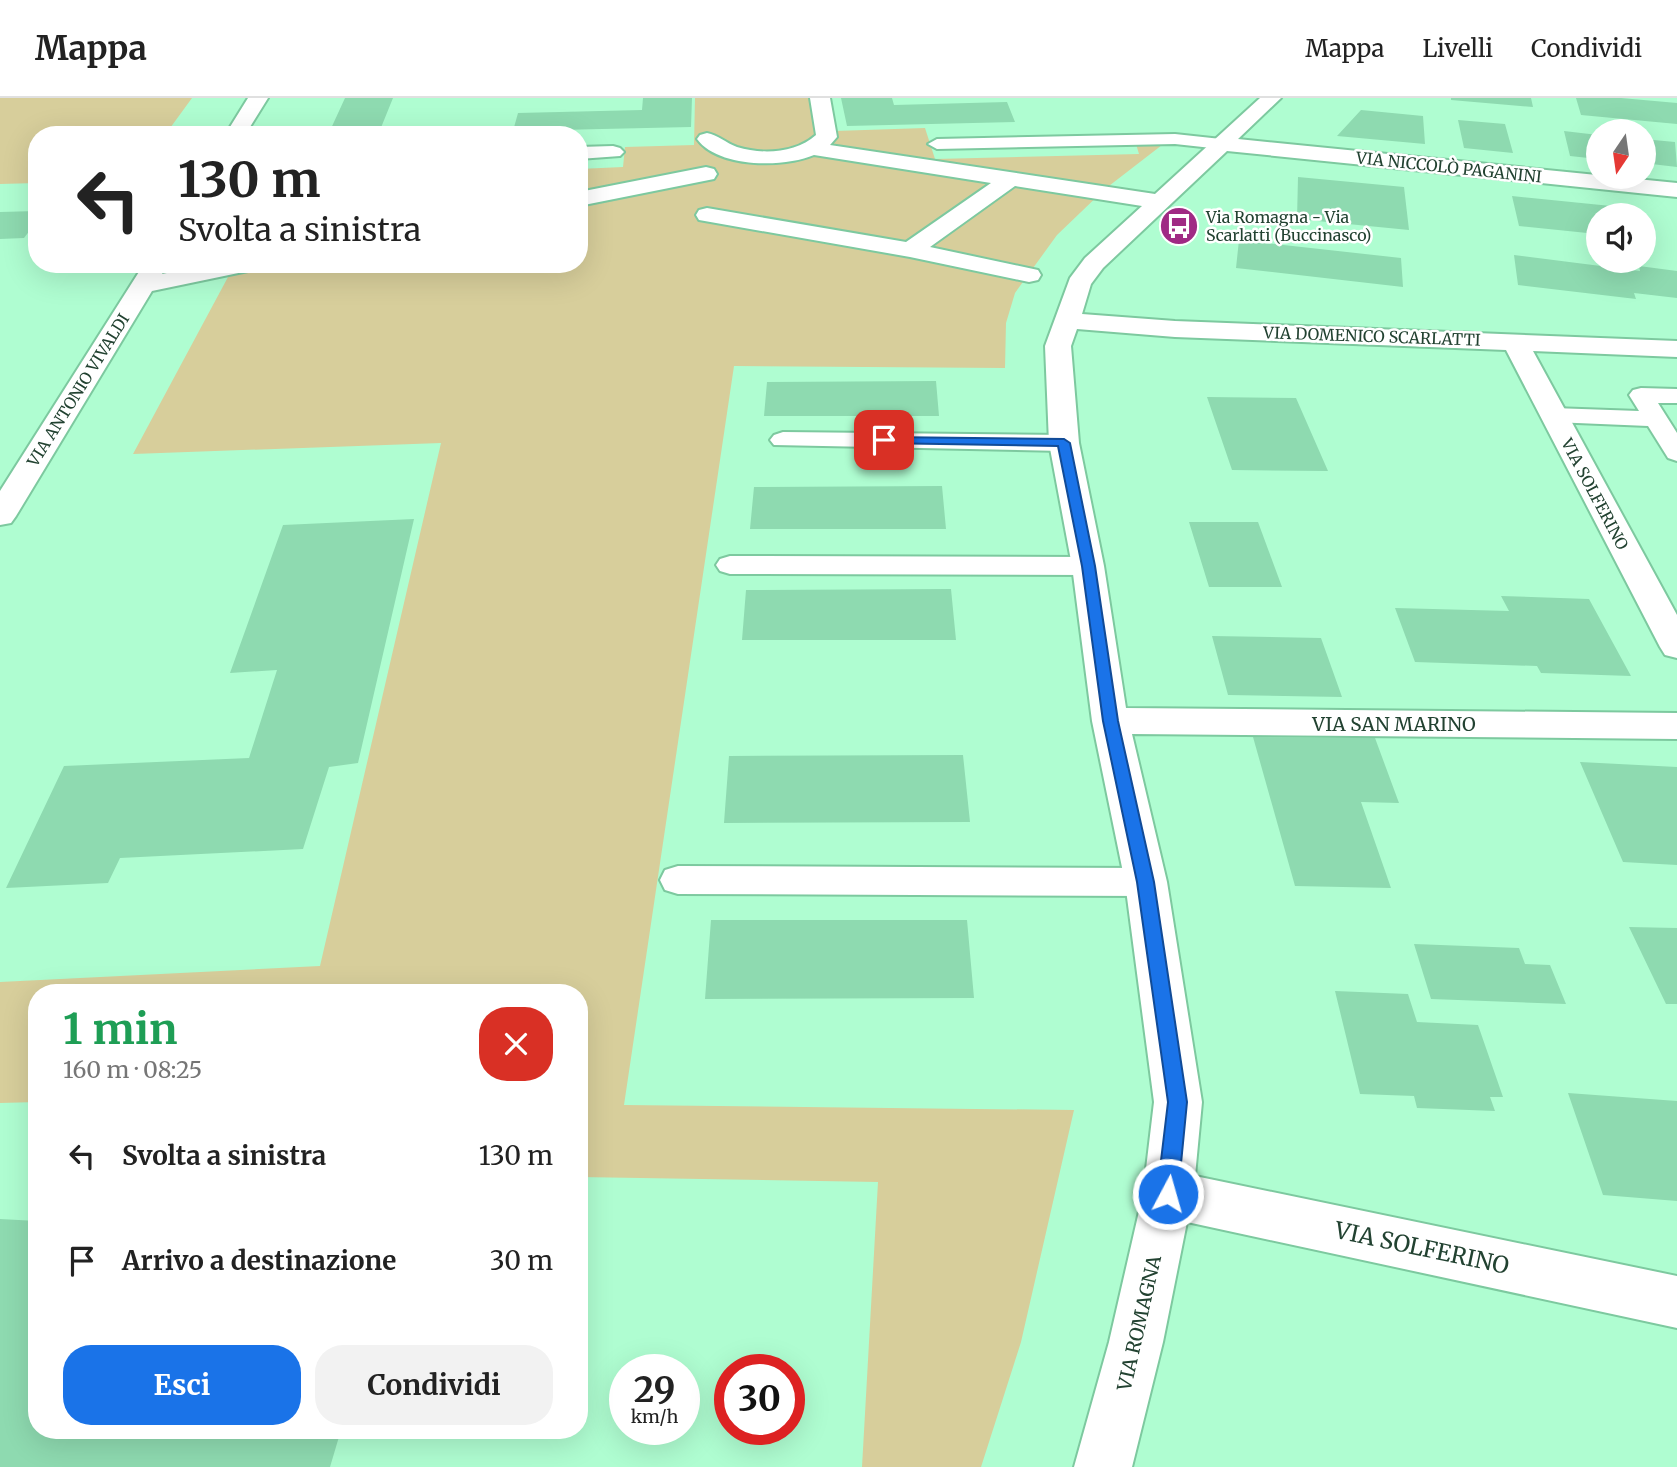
<!DOCTYPE html>
<html lang="it">
<head>
<meta charset="utf-8">
<style>
	:root { --surface:#fff; --page:#f2f2f2; --text:#222; --muted:#767676; --line:#e0e0e0; --accent:#1a73e8 }
	body { margin:0; font-family:Merriweather,serif; background:var(--page); color:var(--text); height:100vh; display:flex; flex-direction:column; font-size:26px; white-space:nowrap }
	* { box-sizing:border-box; margin:0 }
	p { font-size:23px; color:var(--muted) }
	.icon { flex:none; width:38px; height:38px; fill:none; stroke:currentColor; stroke-width:2; stroke-linecap:round; stroke-linejoin:round }
	.map { position:relative; flex:1; overflow:hidden }
	.sheet { position:absolute; left:28px; top:886px; width:560px; height:455px; display:flex; flex-direction:column; background:var(--surface); border-radius:28px; box-shadow:0 7px 28px #0002 }
	.sheet>* { flex:none }
	.guide { position:absolute; left:28px; top:28px; width:560px; height:147px; border-radius:28px; box-shadow:0 7px 28px #0002; background:#fff; color:var(--text); overflow:hidden }
	.needle { width:46px; rotate:193deg }
	.controls { position:absolute; left:1586px; top:21px; display:grid; gap:14px }
	.controls a { display:grid; place-items:center; width:70px; height:70px; border-radius:50%; background:var(--surface); box-shadow:0 7px 28px #0002; font-size:35px }
	.speed { position:absolute; left:609px; top:1256px; display:flex; gap:14px; font-size:35px; font-weight:700; text-align:center }
	.speed>* { display:grid; place-content:center; width:91px; height:91px; border-radius:50%; background:var(--surface); box-shadow:0 7px 28px #0002; line-height:1 }
	.speed small { font-size:18px; font-weight:400 }
	.speed .limit { border:10px solid #d22; background:#fff; color:#111 }
	.pin { position:absolute; display:grid; place-items:center; width:60px; height:60px; color:#fff; margin:-30px; border-radius:14px; box-shadow:0 4px 10px #0006 }
	.me { position:absolute; width:77px; margin:-38px; rotate:6deg; stroke-linejoin:round; filter:drop-shadow(0 0 5px #0008) }
	.turn { display:flex; align-items:center; gap:24px; height:147px; padding:0 35px; font-size:32px }
	.turn .icon { width:91px; height:91px; stroke-width:2.5 }
	.turn b { display:block; font-size:49px; line-height:60px }
	.round { display:grid; place-items:center; flex:none; width:74px; height:74px; border-radius:28px; background:var(--page) }
	.overview { display:flex; align-items:center; justify-content:space-between; height:119px; padding:0 35px }
	h1 { font-size:42px; font-weight:700; line-height:52px; color:#1e9e55 }
	.primary-button { display:flex; gap:14px; margin-top:auto; padding:14px 35px }
	.primary-button a { flex:1; height:80px; border-radius:28px; background:var(--accent); color:#fff; font-size:28px; font-weight:700; line-height:80px; text-align:center }
	.primary-button a+a { background:var(--page); color:var(--text) }
	ul { padding:0; list-style:none }
	li { display:flex; align-items:center; gap:21px; height:105px; padding:0 35px }
	li div { flex:1 }
	li b { display:block; font-size:26px }
	li em { font-style:normal }
	header { display:flex; align-items:center; gap:42px; box-sizing:border-box; height:98px; padding:0 35px; background:var(--surface); border-bottom:2px solid var(--line) }
	header strong { font-size:33px }
	nav { display:flex; gap:38px; margin-inline-start:auto; font-size:24px }
	.map>svg:first-child { display:block }
	.green { fill:#d7ce9b }
	.building { fill:#8edab0 }
	.lines { fill:none; stroke-linecap:round; stroke-linejoin:round }
	.lane-casing { stroke:#7dc99f; stroke-width:4 }
	.street-casing { stroke:#7dc99f; stroke-width:4 }
	.lane { fill:#fff; fill-rule:evenodd }
	.street { fill:#fff; fill-rule:evenodd }
	.route { fill:#1a73e8; stroke:#114b97; stroke-width:2 }
	.labels { text-anchor:middle; stroke-width:5; stroke-linejoin:round; paint-order:stroke }
	.far-street-label { font-size:16px; fill:#224231; stroke:#fff }
	.far-poi-label { font-size:16px; fill:#224231; stroke:#fff; text-anchor:start }
	.street-label { font-size:19px; fill:#224231; stroke:#fff }
	.near-street-label { font-size:23px; fill:#224231; stroke:#fff }
</style>
</head>
<body>
<header>
<strong>Mappa</strong>
<nav><a>Mappa</a><a>Livelli</a><a>Condividi</a></nav>
</header>
<div class="map">
<svg width="1677" height="1369" viewBox="0 0 1677 1369">
	<rect width="100%" height="100%" fill="#affdd1"/>
	<path class="green" d="M0 0H192L165 37H37V85L0 86Z
		M695 0H828L835 33 925 30 935 61 1139 56 1136 46 1162 47 1105 91 1057 137 1015 195 1006 225 1005 270 734 268 624 1007 1074 1012 1021 1244 981 1369H862L878 1084 579 1079V894H37V1004L0 1005V884L320 868 441 345 133 356 235 166H579V71L623 69 625 49 694 47Z"/>
	<path class="building" d="M345 0H393L378 37H328Z
		M643 0H692L691 29 513 33 518 15 642 12Z
		M841 0H892L894 7 1007 4 1015 24 847 28Z
		M1451 0H1531L1533 9 1451 2Z
		M1576 0H1621L1677 5V26L1581 17Z
		M1361 12 1423 18 1425 46 1337 38Z
		M1458 22 1505 26 1513 55 1464 50Z
		M1564 33 1598 37V61L1570 58Z
		M1643 41 1675 44 1677 69 1643 65Z
		M1298 79 1404 89 1409 132 1297 121Z
		M1512 98 1611 108 1614 117H1598V131L1595 130 1597 136 1519 128Z
		M37 113V123L24 140 0 141V114Z
		M1239 142 1401 160 1403 189 1236 170Z
		M1514 157 1640 173 1639 168 1677 173V200L1634 195 1636 201 1518 187Z
		M936 283 939 318H764L767 284Z
		M1207 299 1296 300 1328 373 1232 372Z
		M942 388 946 431H750L754 389Z
		M414 421 358 665 329 669 303 751 120 760 108 785 6 790 64 668 249 660 277 572 230 575 283 427Z
		M1189 424H1258L1282 489H1209Z
		M951 491 956 542H742L746 492Z
		M1501 498 1589 501 1631 578 1541 575 1537 568 1415 564 1395 510 1509 513Z
		M1212 538 1321 540 1342 599 1228 597Z
		M1253 639 1375 640 1399 705 1361 704 1391 790 1295 788Z
		M963 657 970 724 724 725 729 658Z
		M1580 664 1677 669V767L1623 764Z
		M711 822H967L974 900 705 901Z
		M1629 829 1677 830V906H1666Z
		M1414 846 1519 850 1525 866 1550 867 1566 906 1431 901Z
		M1335 893 1408 896 1417 924 1478 927 1503 999H1490L1495 1013 1417 1010 1414 998 1360 996Z
		M1568 995 1677 1003V1103L1603 1097Z
		M0 1121 37 1123V1332H341L330 1369H0Z"/>
	<g class="lines">
		<g class="lane-casing">
			<path id="lane" d="M1175 36 1221 41 1230 46 1221 51 1175 46 937 51 928 46 937 41Z
				M1641 290 1677 291V305H1658L1677 335V363L1668 360 1648 328 1553 324 1544 322 1541 317 1544 312 1553 310 1639 313 1629 297 1633 292Z
				M783 334 1064 337 1073 340 1077 345 1073 350 1064 353 774 347 770 342 774 337Z
				M730 458 1088 459 1098 462 1102 468 1098 474 1088 477 730 476 720 473 716 467 720 461Z
				M678 768 1146 770 1159 774 1164 784 1159 794 1146 798 678 796 665 792 660 782 665 772Z"/>
		</g>
		<g class="street-casing">
			<path id="street" d="M248 0H268L245 37H225Z
				M810 0H830L837 39 830 47 1155 96 1260 0H1281L1238 41 1677 85V99L1227 53 1103 170 1091 186 1082 216 1175 223 1677 243V259L1533 253 1677 517V560L1665 557 1660 549 1506 252 1175 239 1077 231 1071 248 1079 345 1104 468 1126 610 1677 615V641L1132 636 1167 784 1202 1004 1195 1078 1677 1178V1230L1187 1124 1163 1244 1132 1369H1074L1109 1244 1143 1096 1154 1004 1125 784 1092 623 1072 468 1049 345 1045 248 1070 180 1085 160 1142 108 1015 88 930 149 1038 172 1041 177 1038 182 1029 184 910 159 699 122 696 117 699 112 707 110 906 144 991 85 814 57C784 70 718 70 697 41L700 37 707 35C718 37 726 45 737 49 763 57 796 55 816 37Z
				M613 48 620 50 624 54 620 58 579 61V49Z
				M706 69 714 71 717 76 714 81 579 108V94Z
				M144 166H168L162 176 210 166H260L257 171 248 173 152 193 16 418 11 425 0 427V393Z"/>
		</g>
		<use href="#lane" class="lane"/>
		<use href="#street" class="street"/>
	</g>
	<path class="route" d="M884 339 1064 341 1070 345 1095 468 1118 623 1154 784 1187 1004 1178 1096 1175 1103 1168 1106 1160 1103 1157 1096 1168 1004 1137 784 1103 623 1082 468 1058 348 879 345V340Z"/>
	<defs>
		<g id="bus-disc" transform="scale(2.0125)"><circle r="9.5" fill="#a02a84" stroke="#fff"/><path d="M-5-6H5V4H4V6H2V4H-2V6H-4V4H-5ZM-3.5-4V0h7V-4ZM-3.5 1.2v1.5H-2V1.2ZM2 1.2v1.5H3.5V1.2Z" fill="#fff"/></g>
	</defs>
	<g fill-rule="evenodd">
		<use href="#bus-disc" x="1179" y="128"/>
	</g>
	<g class="labels">
		<g class="far-street-label">
			<text transform="translate(1449 69) rotate(6)" y="6">VIA NICCOLÒ PAGANINI</text>
			<text transform="translate(1372 238) rotate(2)" y="6">VIA DOMENICO SCARLATTI</text>
			<text transform="translate(78 292) rotate(-58)" y="6">VIA ANTONIO VIVALDI</text>
			<text transform="translate(1595 396) rotate(62)" y="6">VIA SOLFERINO</text>
		</g>
		<g class="far-poi-label">
			<text x="1206" y="125">Via Romagna - Via<tspan x="1206" dy="18">Scarlatti (Buccinasco)</tspan></text>
		</g>
		<g class="street-label">
			<text x="1394" y="633">VIA SAN MARINO</text>
			<text transform="translate(1139 1225) rotate(-77)" y="7">VIA ROMAGNA</text>
		</g>
		<g class="near-street-label">
			<text transform="translate(1422 1150) rotate(12)" y="8">VIA SOLFERINO</text>
		</g>
	</g>
</svg>
<div class="controls">
<a><svg class="needle" viewBox="-14 -14 28 28"><path d="M0-13l5 13h-10z" fill="#e53935"/><path d="M0 13l5-13h-10z" fill="#767676"/></svg></a>
<a><svg class="icon" aria-label="sound" viewBox="0 0 24 24"><path d="M4 9h4l5-4v14l-5-4H4zM17 9q2 3 0 6"/></svg></a>
</div>
<div class="speed"><div>29<small>km/h</small></div><div class="limit">30</div></div>
<div class="pin" style="left:884px;top:342px;background:#d93025"><svg class="icon" aria-label="arrive" viewBox="0 0 24 24"><path d="M6 21V4h12l-3 4 3 4H6"/></svg></div>
<svg class="me" style="left:1168px;top:1096px" viewBox="-20 -20 40 40"><circle r="17" fill="#1a73e8" stroke="#fff" stroke-width="3"/><path d="M0-11L8 9 0 5-8 9z" fill="#fff"/></svg>
<div class="guide">
<div class="turn"><svg class="icon" aria-label="left" viewBox="0 0 24 24"><path d="M17 20v-9H6M10 6l-5 5 5 5"/></svg><div><b>130 m</b>Svolta a sinistra</div></div>
</div>
<section class="sheet">
<div class="overview"><div><h1>1 min</h1><p>160 m · 08:25</p></div><a class="round" style="background:#d93025;color:#fff"><svg class="icon" aria-label="close" viewBox="0 0 24 24"><path d="M6 6l12 12M18 6L6 18"/></svg></a></div>
<ul>
<li><svg class="icon" aria-label="left" viewBox="0 0 24 24"><path d="M17 20v-9H6M10 6l-5 5 5 5"/></svg><div><b>Svolta a sinistra</b></div><em>130 m</em></li>
<li><svg class="icon" aria-label="arrive" viewBox="0 0 24 24"><path d="M6 21V4h12l-3 4 3 4H6"/></svg><div><b>Arrivo a destinazione</b></div><em>30 m</em></li>
</ul>
<div class="primary-button"><a>Esci</a><a>Condividi</a></div>
</section>
</div>
</body>
</html>
